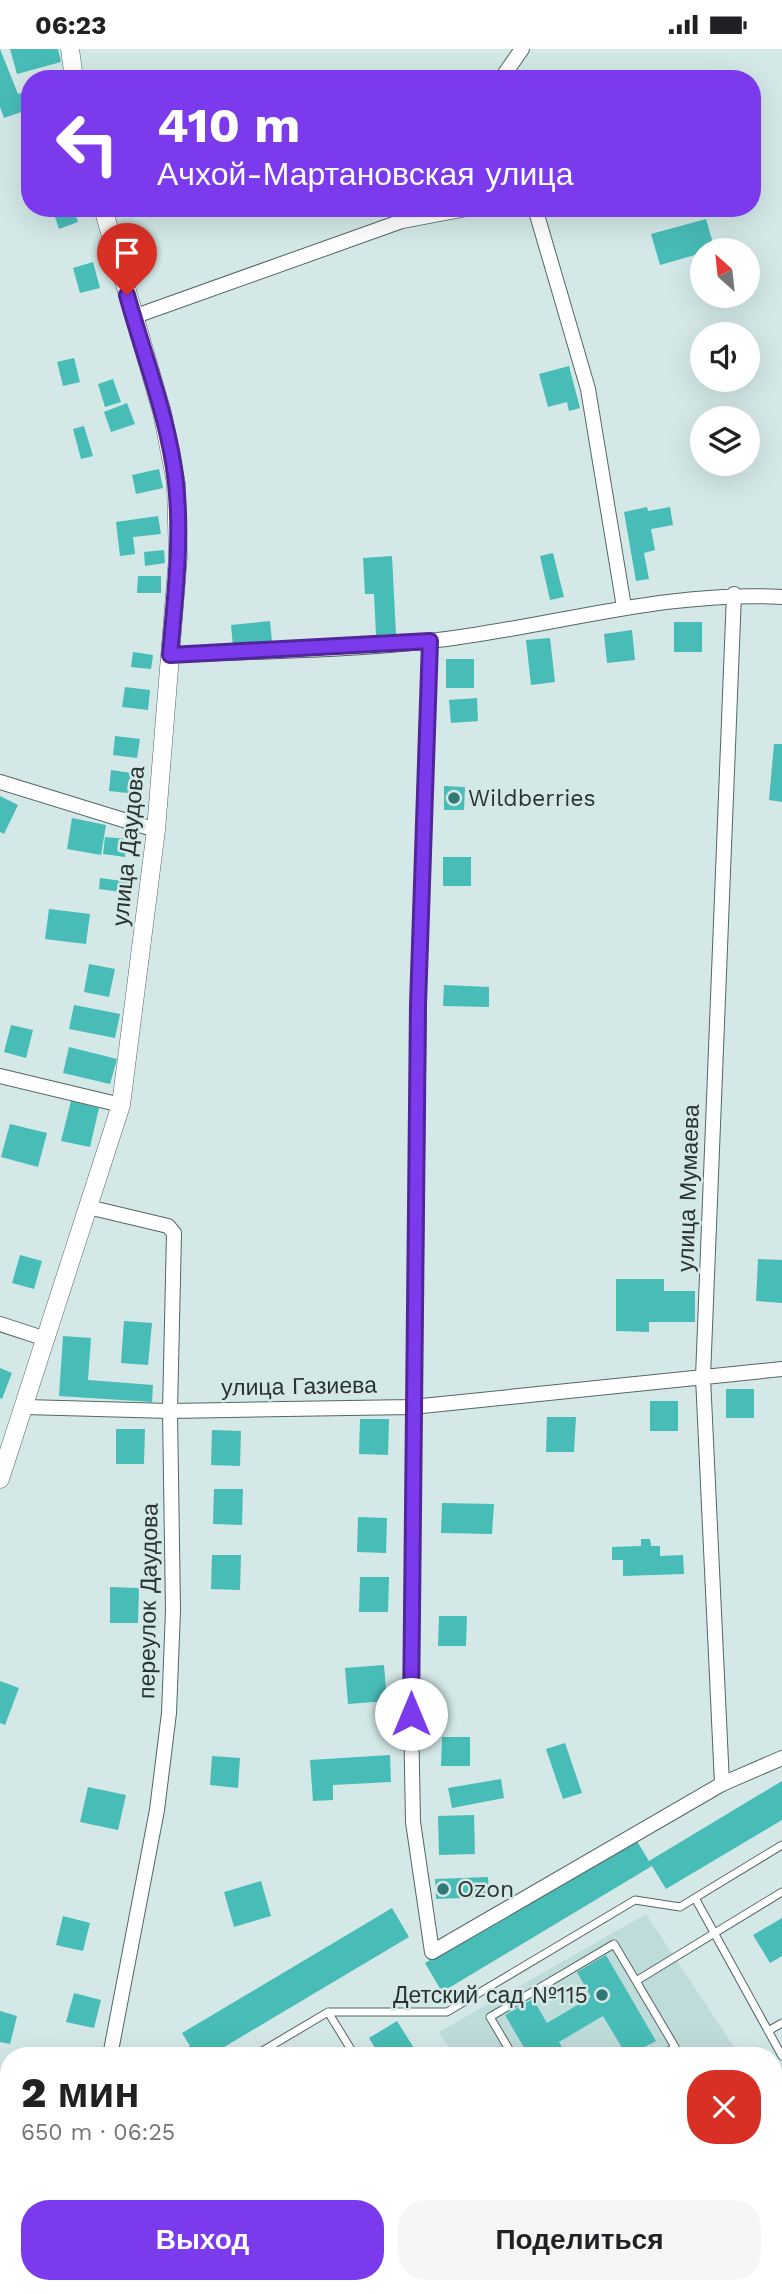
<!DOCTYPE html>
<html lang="ru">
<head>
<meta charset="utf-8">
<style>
	:root { --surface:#fff; --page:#f6f6f6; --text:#202124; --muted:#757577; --accent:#7c3aed }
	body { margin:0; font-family:"Work Sans",sans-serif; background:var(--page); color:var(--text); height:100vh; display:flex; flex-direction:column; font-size:26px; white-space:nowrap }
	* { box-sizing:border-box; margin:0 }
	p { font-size:23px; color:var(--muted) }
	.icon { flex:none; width:38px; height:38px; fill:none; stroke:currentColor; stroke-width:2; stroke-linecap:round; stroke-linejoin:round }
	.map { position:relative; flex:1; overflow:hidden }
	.side { position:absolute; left:0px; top:1998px; width:782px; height:247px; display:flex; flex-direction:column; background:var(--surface); border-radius:28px 28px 0 0; box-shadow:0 7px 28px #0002 }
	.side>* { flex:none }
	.hud { position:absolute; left:21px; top:21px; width:740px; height:147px; border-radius:28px; box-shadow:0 7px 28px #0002; background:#7c3aed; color:#fff; overflow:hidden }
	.needle { width:46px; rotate:333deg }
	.controls { position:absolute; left:690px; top:189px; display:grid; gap:14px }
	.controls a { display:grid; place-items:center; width:70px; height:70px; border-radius:50%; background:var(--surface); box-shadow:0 7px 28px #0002; font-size:35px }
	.pin { position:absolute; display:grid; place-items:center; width:60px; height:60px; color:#fff; margin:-72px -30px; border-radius:50% 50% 50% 0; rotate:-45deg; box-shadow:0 0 7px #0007 }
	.pin .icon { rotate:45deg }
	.me { position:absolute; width:77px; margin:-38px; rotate:0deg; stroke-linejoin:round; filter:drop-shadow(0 0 5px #0008) }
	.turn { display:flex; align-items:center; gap:24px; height:147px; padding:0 21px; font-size:32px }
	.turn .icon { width:91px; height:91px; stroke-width:2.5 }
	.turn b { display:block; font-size:49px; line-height:60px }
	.round { display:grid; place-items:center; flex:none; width:74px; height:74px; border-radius:28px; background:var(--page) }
	.headline { display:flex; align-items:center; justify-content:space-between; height:119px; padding:0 21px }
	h1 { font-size:42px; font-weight:800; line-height:52px }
	.button { display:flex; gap:14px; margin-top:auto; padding:14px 21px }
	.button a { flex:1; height:80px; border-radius:28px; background:var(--accent); color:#fff; font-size:28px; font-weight:800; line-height:80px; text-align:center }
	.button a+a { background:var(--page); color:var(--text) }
	.status { display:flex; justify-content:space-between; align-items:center; height:49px; padding:0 35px; background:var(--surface); direction:ltr }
	.status svg { height:19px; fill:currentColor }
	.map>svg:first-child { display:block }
	.built { fill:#bedcda }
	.building { fill:#48bcb7 }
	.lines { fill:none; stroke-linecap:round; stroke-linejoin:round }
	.service-casing { stroke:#546665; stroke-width:9 }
	.minor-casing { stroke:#546665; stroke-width:16 }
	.tertiary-casing { stroke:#546665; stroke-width:19 }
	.service { stroke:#fff; stroke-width:7 }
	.minor { stroke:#fff; stroke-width:14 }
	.tertiary { stroke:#fff; stroke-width:18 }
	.route-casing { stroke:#51269a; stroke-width:18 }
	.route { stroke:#7c3aed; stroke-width:12 }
	.poi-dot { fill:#307976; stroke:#d3e8e7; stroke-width:2.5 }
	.labels { text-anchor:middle; stroke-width:5; stroke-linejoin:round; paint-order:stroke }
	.poi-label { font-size:23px; fill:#2a3332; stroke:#d3e8e7; text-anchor:start }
	.street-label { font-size:23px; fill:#2a3332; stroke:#d3e8e7 }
</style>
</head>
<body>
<div class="status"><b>06:23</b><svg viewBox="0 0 49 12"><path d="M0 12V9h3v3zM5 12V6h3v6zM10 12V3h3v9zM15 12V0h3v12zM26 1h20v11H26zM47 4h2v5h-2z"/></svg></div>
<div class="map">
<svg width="782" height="2245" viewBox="0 0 782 2245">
	<rect width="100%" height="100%" fill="#d3e8e7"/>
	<path class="built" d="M646 1865 740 2007H454L439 1983Z"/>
	<path class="building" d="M0 0 18 45 30 41V60L4 69 0 58Z
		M10 0H58L61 13 17 25Z
		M52 159H73L78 173 59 180Z
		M706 170 715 201H702V204L660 216 651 185Z
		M93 213 100 239 80 244 73 219Z
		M74 309 80 333 63 337 57 313Z
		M569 317 580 359 569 362 567 353 548 358 539 325Z
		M113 330 121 353 105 358 98 335Z
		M127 354 135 375 111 383 104 363Z
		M84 377 93 407 81 410 73 380Z
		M159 420 163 439 136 445 132 426Z
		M647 458 648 462 670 458 673 476 651 480 655 501 644 504 649 530 636 532 624 463Z
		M158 467 161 485 133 488 135 505 120 507 116 473Z
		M164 501 165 514 145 517 144 503Z
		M553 504 564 548 550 551 540 507Z
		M392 507 396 585 376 586 374 545H365L363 509Z
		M138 527H161V544H137Z
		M270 572 272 593 233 597 231 576Z
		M674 573H702V603H674Z
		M632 581 635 611 607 614 604 585Z
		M550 589 555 633 531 636 526 591Z
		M133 603 153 606 151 620 131 618Z
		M446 610H474V639H446Z
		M125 638 150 641 148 661 122 658Z
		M477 649 478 672 451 674 449 651Z
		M115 687 140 690 137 709 113 706Z
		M774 695H782V753L769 751Z
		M111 721 139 725 136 745 109 742Z
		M444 737 465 738 464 761H444Z
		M0 747 18 756 4 785 0 783Z
		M72 769 106 776 101 806 67 800Z
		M105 788 127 790 125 808 103 805Z
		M443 808H471V837H443Z
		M100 829 130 833 128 844 99 840Z
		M49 860 90 865 86 895 45 890Z
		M89 915 115 920 109 948 84 943Z
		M444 936 489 938V958L443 957Z
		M74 956 120 965 115 989 69 980Z
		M11 976 33 981 26 1009 4 1003Z
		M69 998 117 1010 110 1035 63 1024Z
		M71 1052 99 1059 90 1098 61 1092Z
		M10 1075 47 1084 38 1118 1 1108Z
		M20 1206 42 1212 34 1240 12 1234Z
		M758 1210 782 1211V1254L756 1252Z
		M616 1230H664V1242H695V1273H649V1283L616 1282Z
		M124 1272 152 1274 148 1316 121 1314Z
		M63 1287 91 1289 88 1331 153 1336 152 1353 59 1347Z
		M0 1319 12 1324 2 1350 0 1349Z
		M726 1340H754V1369H726Z
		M650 1352H678V1382H650Z
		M547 1368H576L574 1403H546Z
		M360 1370H389L388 1406 359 1405Z
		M116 1380H145L144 1415H116Z
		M212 1381 241 1382 240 1417 211 1416Z
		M214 1440H243L242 1476 213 1475Z
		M442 1454 494 1455 492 1485 441 1484Z
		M358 1468 387 1469 386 1504 357 1503Z
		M641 1490H650L651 1497H660V1507L683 1506 684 1525 623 1527V1511H612V1498L641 1497Z
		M212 1506H241L240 1541 211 1540Z
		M360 1528H389L388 1563H359Z
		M110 1538 139 1539 138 1574H110Z
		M439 1567H467L466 1597H438Z
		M384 1616 387 1652 348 1655 345 1619Z
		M0 1632 19 1639 5 1676 0 1674Z
		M442 1688H470V1717H441Z
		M565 1694 582 1744 563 1750 546 1700Z
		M390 1706 391 1733 333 1736V1751L313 1752 310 1711Z
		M212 1707 240 1709 238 1739 210 1736Z
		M501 1730 504 1749 452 1759 448 1739Z
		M782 1732V1771L666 1840 652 1817 442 1943 425 1914 635 1789 649 1812Z
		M88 1738 126 1746 118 1781 80 1773Z
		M474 1766 475 1805 439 1806 438 1767Z
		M488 1828 489 1848 436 1850 435 1830Z
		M261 1832 271 1867 234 1878 224 1843Z
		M392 1859 409 1888 209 2007H172L190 1997 182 1984Z
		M63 1867 90 1874 83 1902 56 1896Z
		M782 1869V1907L770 1914 753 1886Z
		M606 1906 656 1992 627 2007 603 1967 559 1993 567 2007H529L505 1966 533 1950 547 1974 591 1948 577 1923Z
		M74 1944 101 1951 94 1979 66 1973Z
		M0 1962 17 1967 10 1995 0 1993Z
		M397 1972 419 2007H380L369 1989Z
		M782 2071V2110L774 2115V2076Z
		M9 2105V2143L0 2149V2110Z
		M782 2198V2237L769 2245H704L718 2236H774V2203Z
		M9 2232V2236H66L52 2245H0V2238Z
		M264 2236H328L314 2245H250Z"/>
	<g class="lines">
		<g class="service-casing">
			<path id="service" d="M695 1849 782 2007
				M636 1932 675 1998 660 2007
				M328 1963 355 2007
				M768 1982 782 1974
				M254 2007 328 1963H447L635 1851 680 1858 782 1796
				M513 2007 490 1968 614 1895 636 1932 782 1843
				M774 2047 782 2042
				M0 2094 9 2088
				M0 2172 9 2167
				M774 2184 782 2179
				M0 2194 9 2209
				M0 2217 9 2212
				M389 2236 393 2245
				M447 2236 458 2245
				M196 2245 211 2236
				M367 2245 381 2236
				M667 2245 682 2236"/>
		</g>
		<g class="minor-casing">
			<path id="minor" d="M501 30 522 0
				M535 159 588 340 624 558
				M402 172 471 159
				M133 268 402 172 411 159
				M430 592 419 929 411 1665 413 1773 432 1903 722 1735 782 1709
				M170 606C256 602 344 602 430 592 548 579 662 541 782 548
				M0 733 156 781
				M0 1027 121 1056
				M88 1158 168 1177 174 1184 170 1362 173 1561 169 1664 157 1761 110 2007
				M0 1275 46 1290
				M25 1358 170 1362 412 1358 782 1320
				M722 1735 703 1328 734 545"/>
		</g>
		<g class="tertiary-casing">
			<path id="tertiary" d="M70 0 74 30
				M0 1430 121 1056 156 781 178 508 176 434 162 363 103 159"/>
		</g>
		<use href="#service" class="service"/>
		<use href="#minor" class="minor"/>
		<use href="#tertiary" class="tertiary"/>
	</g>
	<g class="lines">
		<g class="route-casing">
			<path id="route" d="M127 246C144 308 169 370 176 434 182 492 175 549 170 606L430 592 418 956 411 1665"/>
		</g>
		<use href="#route" class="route"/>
	</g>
	<g class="poi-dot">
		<circle cx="454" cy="749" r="7"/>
		<circle cx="443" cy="1840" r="7"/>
		<circle cx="602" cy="1946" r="7"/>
	</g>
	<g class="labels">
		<g class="poi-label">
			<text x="468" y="757">Wildberries</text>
			<text x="457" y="1848">Ozon</text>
			<text x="588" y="1954" text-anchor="end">Детский сад №115</text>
		</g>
		<g class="street-label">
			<text transform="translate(128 797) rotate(-84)" y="8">улица Даудова</text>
			<text transform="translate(688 1139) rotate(-88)" y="8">улица Мумаева</text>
			<text transform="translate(299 1337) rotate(-1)" y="8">улица Газиева</text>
			<text transform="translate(148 1552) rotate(-89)" y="8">переулок Даудова</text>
		</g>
	</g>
</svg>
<div class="controls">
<a><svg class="needle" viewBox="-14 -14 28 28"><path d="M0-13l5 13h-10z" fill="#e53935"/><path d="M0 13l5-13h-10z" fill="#757577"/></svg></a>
<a><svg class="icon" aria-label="sound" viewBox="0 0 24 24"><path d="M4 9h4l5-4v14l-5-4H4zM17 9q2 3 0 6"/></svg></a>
<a><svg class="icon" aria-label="layers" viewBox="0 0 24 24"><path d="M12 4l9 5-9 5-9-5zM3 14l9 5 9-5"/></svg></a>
</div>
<div class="pin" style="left:127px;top:246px;background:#d93025"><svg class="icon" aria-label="arrive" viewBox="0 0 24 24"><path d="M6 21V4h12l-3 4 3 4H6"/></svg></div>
<svg class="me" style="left:411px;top:1665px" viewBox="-20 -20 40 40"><circle r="19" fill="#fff"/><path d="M0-13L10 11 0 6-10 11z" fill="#7c3aed"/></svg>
<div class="hud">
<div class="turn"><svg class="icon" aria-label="left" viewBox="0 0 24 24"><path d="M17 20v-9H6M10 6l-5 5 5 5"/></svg><div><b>410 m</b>Ачхой-Мартановская улица</div></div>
</div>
<section class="side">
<div class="headline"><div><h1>2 мин</h1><p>650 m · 06:25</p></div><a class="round" style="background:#d93025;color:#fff"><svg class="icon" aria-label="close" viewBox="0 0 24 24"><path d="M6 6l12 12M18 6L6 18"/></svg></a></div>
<div class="button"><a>Выход</a><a>Поделиться</a></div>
</section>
</div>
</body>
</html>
